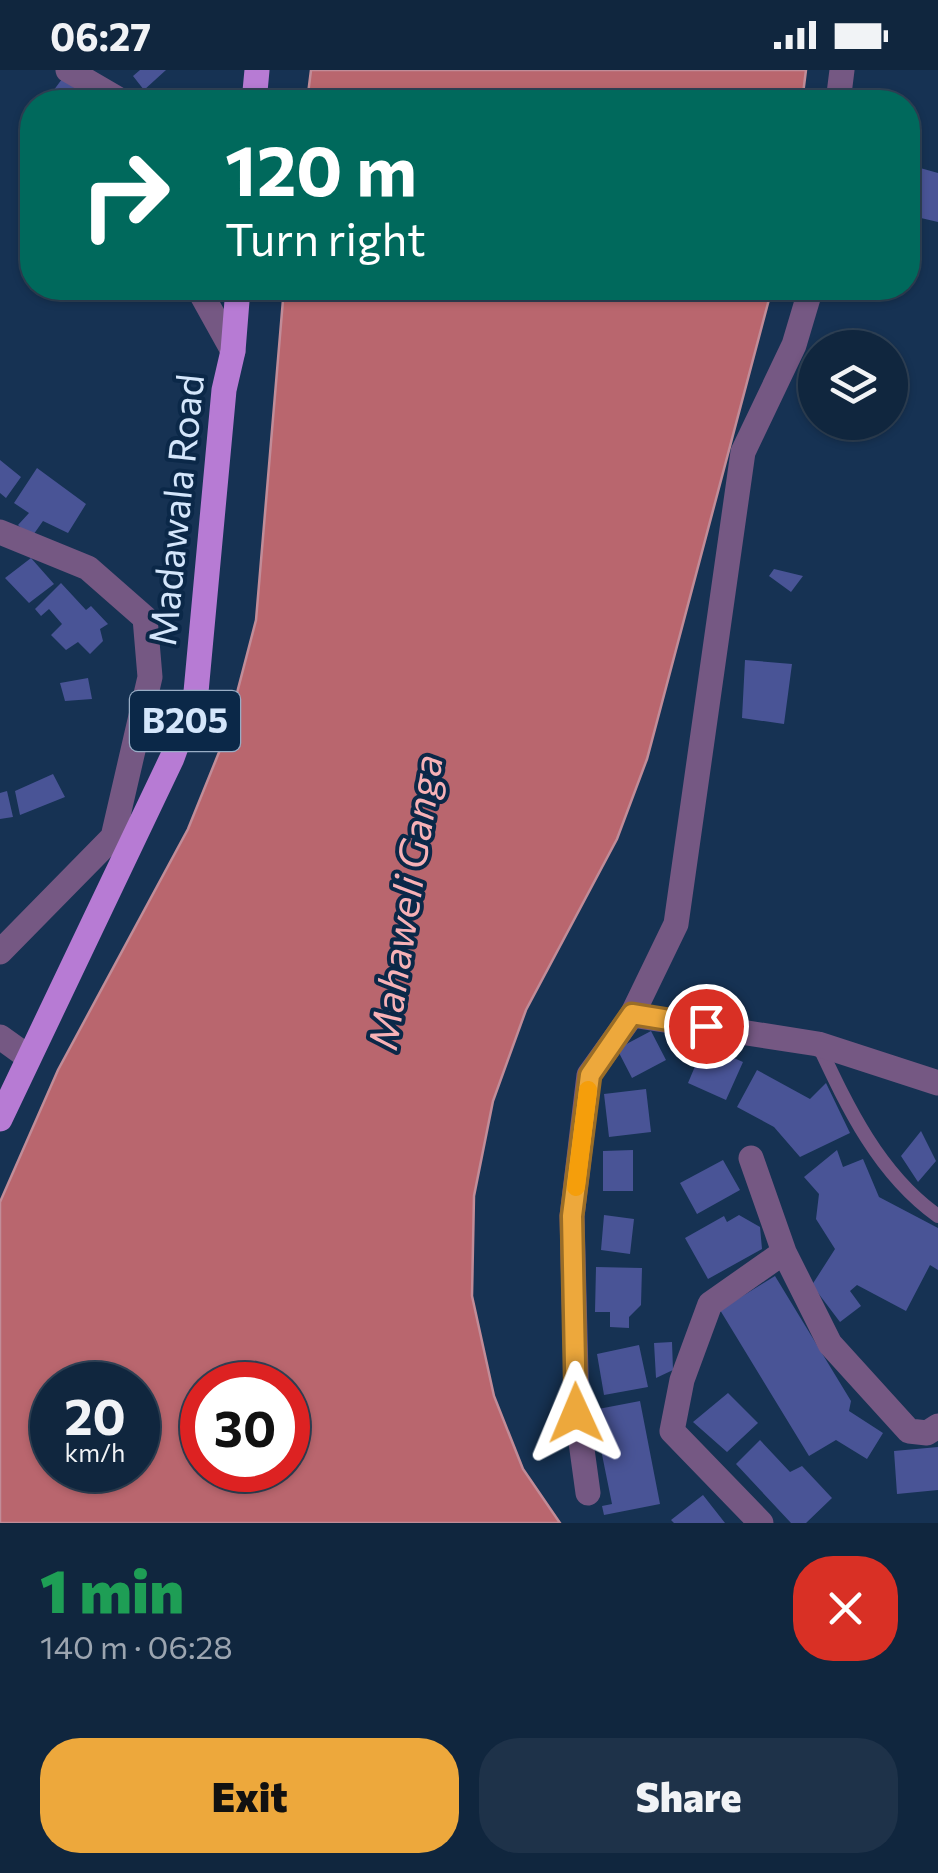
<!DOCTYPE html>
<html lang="en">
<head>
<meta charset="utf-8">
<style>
	:root { --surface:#10263e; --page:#1e3249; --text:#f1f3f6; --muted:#9ca5b0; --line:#304358; --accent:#eda83c }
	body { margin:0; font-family:Commissioner,sans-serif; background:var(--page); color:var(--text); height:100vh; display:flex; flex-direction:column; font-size:38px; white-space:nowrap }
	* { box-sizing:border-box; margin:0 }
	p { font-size:32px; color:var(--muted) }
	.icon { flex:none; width:55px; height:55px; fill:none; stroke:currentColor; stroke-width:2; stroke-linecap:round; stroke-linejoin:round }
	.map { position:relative; height:1453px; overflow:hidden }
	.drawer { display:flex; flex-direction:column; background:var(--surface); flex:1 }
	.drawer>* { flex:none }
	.hud { position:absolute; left:20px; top:20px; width:900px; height:210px; border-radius:40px; box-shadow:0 2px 8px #0004,0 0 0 2px var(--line); background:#00695c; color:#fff; overflow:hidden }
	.tools { position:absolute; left:798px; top:260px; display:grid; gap:20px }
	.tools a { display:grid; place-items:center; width:110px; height:110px; border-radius:50%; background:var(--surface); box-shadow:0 2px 8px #0004,0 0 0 2px var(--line); font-size:50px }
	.speed { position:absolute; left:30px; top:1292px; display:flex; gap:20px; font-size:50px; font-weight:700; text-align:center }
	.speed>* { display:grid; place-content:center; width:130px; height:130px; border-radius:50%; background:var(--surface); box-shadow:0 2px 8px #0004,0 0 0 2px var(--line); line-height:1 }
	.speed small { font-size:25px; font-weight:400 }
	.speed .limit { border:15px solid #d22; background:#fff; color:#111 }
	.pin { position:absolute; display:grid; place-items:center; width:85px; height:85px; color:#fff; margin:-42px; border:5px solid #fff; border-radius:50%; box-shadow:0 2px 10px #0007 }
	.me { position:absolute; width:110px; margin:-55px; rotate:359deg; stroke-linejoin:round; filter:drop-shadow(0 0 8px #0008) }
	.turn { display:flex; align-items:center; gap:35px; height:210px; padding:0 40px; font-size:45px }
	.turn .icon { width:130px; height:130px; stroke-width:2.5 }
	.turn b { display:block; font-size:70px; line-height:85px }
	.round { display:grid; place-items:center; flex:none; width:105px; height:105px; border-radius:40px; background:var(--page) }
	.summary { display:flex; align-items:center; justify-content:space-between; height:170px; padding:0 40px }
	h1 { font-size:60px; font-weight:800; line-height:75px; color:#1e9e55 }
	.button { display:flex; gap:20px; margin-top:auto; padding:20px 40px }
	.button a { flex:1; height:115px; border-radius:40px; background:var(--accent); color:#111; font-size:40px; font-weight:800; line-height:115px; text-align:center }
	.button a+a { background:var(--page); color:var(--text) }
	.status { display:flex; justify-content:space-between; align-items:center; height:70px; padding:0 50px; background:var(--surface); direction:ltr }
	.status svg { height:28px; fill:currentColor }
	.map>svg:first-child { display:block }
	.water { fill:#b9666e; stroke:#c18c98; stroke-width:2.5; fill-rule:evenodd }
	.building { fill:#495496 }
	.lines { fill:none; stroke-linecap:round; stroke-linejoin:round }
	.service { stroke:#755883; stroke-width:14 }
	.minor { stroke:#755883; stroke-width:25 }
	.primary { stroke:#b77bd4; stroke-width:25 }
	.route-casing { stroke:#9a6d27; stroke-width:25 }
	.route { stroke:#eda83c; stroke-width:18 }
	.slow { stroke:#f59e0b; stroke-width:18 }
	.labels { text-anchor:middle; stroke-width:8; stroke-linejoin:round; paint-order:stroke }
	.shield { fill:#0b2848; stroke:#98adc5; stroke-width:2.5 }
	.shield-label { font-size:35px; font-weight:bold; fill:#d4e6fb }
	.street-label { font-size:38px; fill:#d4e6fb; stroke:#0b2848 }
	.water-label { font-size:40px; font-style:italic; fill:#f7b1b6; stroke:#0b2848 }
</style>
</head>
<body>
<div class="status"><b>06:27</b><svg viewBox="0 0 49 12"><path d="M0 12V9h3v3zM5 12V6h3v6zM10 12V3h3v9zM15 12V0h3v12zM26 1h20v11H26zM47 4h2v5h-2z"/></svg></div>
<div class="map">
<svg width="938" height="1453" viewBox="0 0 938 1453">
	<rect width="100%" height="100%" fill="#163253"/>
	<path class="water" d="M311 0H806L802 32H307Z
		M284 218H772L647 689 617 769 526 940 493 1031 474 1126 472 1226 494 1326 523 1399 560 1453H0V1132L58 1000 188 759 226 665 256 550ZM52 1315H138V1400H52ZM202 1315H288V1400H202Z"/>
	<path class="building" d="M140 0H166L144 20 133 6Z
		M62 9 95 32H45Z
		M913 96 938 103V152L908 145Z
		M0 390 21 407 6 428 0 423Z
		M37 398 86 434 68 463 43 451 31 468 18 455 29 443 14 433Z
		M31 488 54 514 29 533 5 508Z
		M774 499 803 506 791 522 769 506Z
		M61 513 86 540 91 536 108 554 100 559 103 571 90 584 78 572 66 580 51 565 62 554 49 539 41 546 35 539Z
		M745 590 792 594 784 654 742 648Z
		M88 608 92 629 65 631 60 613Z
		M53 704 65 727 20 745 15 721Z
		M7 721 13 747 0 749V723Z
		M651 961 666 990 632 1008 617 979Z
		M704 975 743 992 726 1030 688 1013Z
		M757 1000 810 1029 826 1013 850 1063 800 1087 774 1057 737 1037Z
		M646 1019 651 1062 609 1067 604 1024Z
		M921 1061 936 1091 918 1112 901 1086Z
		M633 1080V1121H603V1081Z
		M837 1080 843 1097 863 1089 879 1127 938 1158V1200L930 1195 906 1241 857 1215 850 1221 861 1236 840 1252 812 1215 835 1179 816 1149 819 1124 804 1107Z
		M723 1090 740 1120 697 1144 680 1113Z
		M604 1145 634 1149 630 1184 601 1180Z
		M739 1145 760 1157 762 1179 708 1209 685 1168 724 1146 727 1152Z
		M596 1197 642 1198 641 1235 629 1247V1258L610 1257V1242H595Z
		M775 1206 851 1331 849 1341 883 1363 867 1389 836 1370 809 1386 720 1240Z
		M672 1272 673 1300 656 1308 654 1273Z
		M639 1275 648 1317 604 1325 597 1284Z
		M728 1323 758 1353 727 1382 693 1352Z
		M640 1331 660 1434 604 1445 602 1436 612 1434 593 1340Z
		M760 1370 790 1402 802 1396 832 1428 806 1453H791L736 1394Z
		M938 1377V1420L897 1424 894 1381Z
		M703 1425 725 1453H674L671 1450Z"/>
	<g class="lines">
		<path class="service" d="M818 974C848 1038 879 1104 938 1146"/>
		<path class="minor" d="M68 0 123 32
			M838 32 842 0
			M198 218 233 281
			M0 462 88 498 145 548 150 607 113 767 0 882
			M632 945 818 974 938 1013
			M0 967 28 987
			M751 1088 784 1182 830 1274 909 1361 927 1363 938 1356
			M588 1423 577 1343 572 1146 589 1005 632 945 676 854 743 382 794 275 811 218
			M761 1453 672 1361 682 1310 710 1234 784 1182"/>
		<path class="primary" d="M254 32 257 0
			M0 1049 172 688 196 622 224 320 233 281 238 218"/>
	</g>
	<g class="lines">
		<g class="route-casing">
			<path id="route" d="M576 1343 572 1146 590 1005 632 944 706 956"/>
		</g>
		<use href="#route" class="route"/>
		<path class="slow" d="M576 1117 588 1020"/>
	</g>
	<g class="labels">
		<rect class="shield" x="130" y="621" width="110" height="60" rx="8"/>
		<g class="shield-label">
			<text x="185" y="663">B205</text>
		</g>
		<g class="street-label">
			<text transform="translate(177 440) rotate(-84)" y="13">Madawala Road</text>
		</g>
		<g class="water-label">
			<text transform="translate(406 832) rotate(-81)" y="14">Mahaweli Ganga</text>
		</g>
	</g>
</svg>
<div class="tools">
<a><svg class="icon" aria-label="layers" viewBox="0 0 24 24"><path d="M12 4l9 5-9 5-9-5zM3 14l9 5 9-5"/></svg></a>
</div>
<div class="speed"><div>20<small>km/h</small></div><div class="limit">30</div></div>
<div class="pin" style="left:706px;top:956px;background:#d93025"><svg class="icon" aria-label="arrive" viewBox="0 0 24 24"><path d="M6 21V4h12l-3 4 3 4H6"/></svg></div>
<svg class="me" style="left:576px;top:1343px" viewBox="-20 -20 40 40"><path d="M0-17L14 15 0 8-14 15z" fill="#eda83c" stroke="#fff" stroke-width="4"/></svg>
<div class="hud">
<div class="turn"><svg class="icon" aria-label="right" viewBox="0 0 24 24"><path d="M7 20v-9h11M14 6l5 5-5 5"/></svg><div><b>120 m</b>Turn right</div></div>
</div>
</div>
<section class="drawer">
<div class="summary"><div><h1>1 min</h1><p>140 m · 06:28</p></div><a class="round" style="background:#d93025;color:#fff"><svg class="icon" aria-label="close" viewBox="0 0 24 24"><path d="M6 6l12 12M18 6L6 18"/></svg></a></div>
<div class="button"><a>Exit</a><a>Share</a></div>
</section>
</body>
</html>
